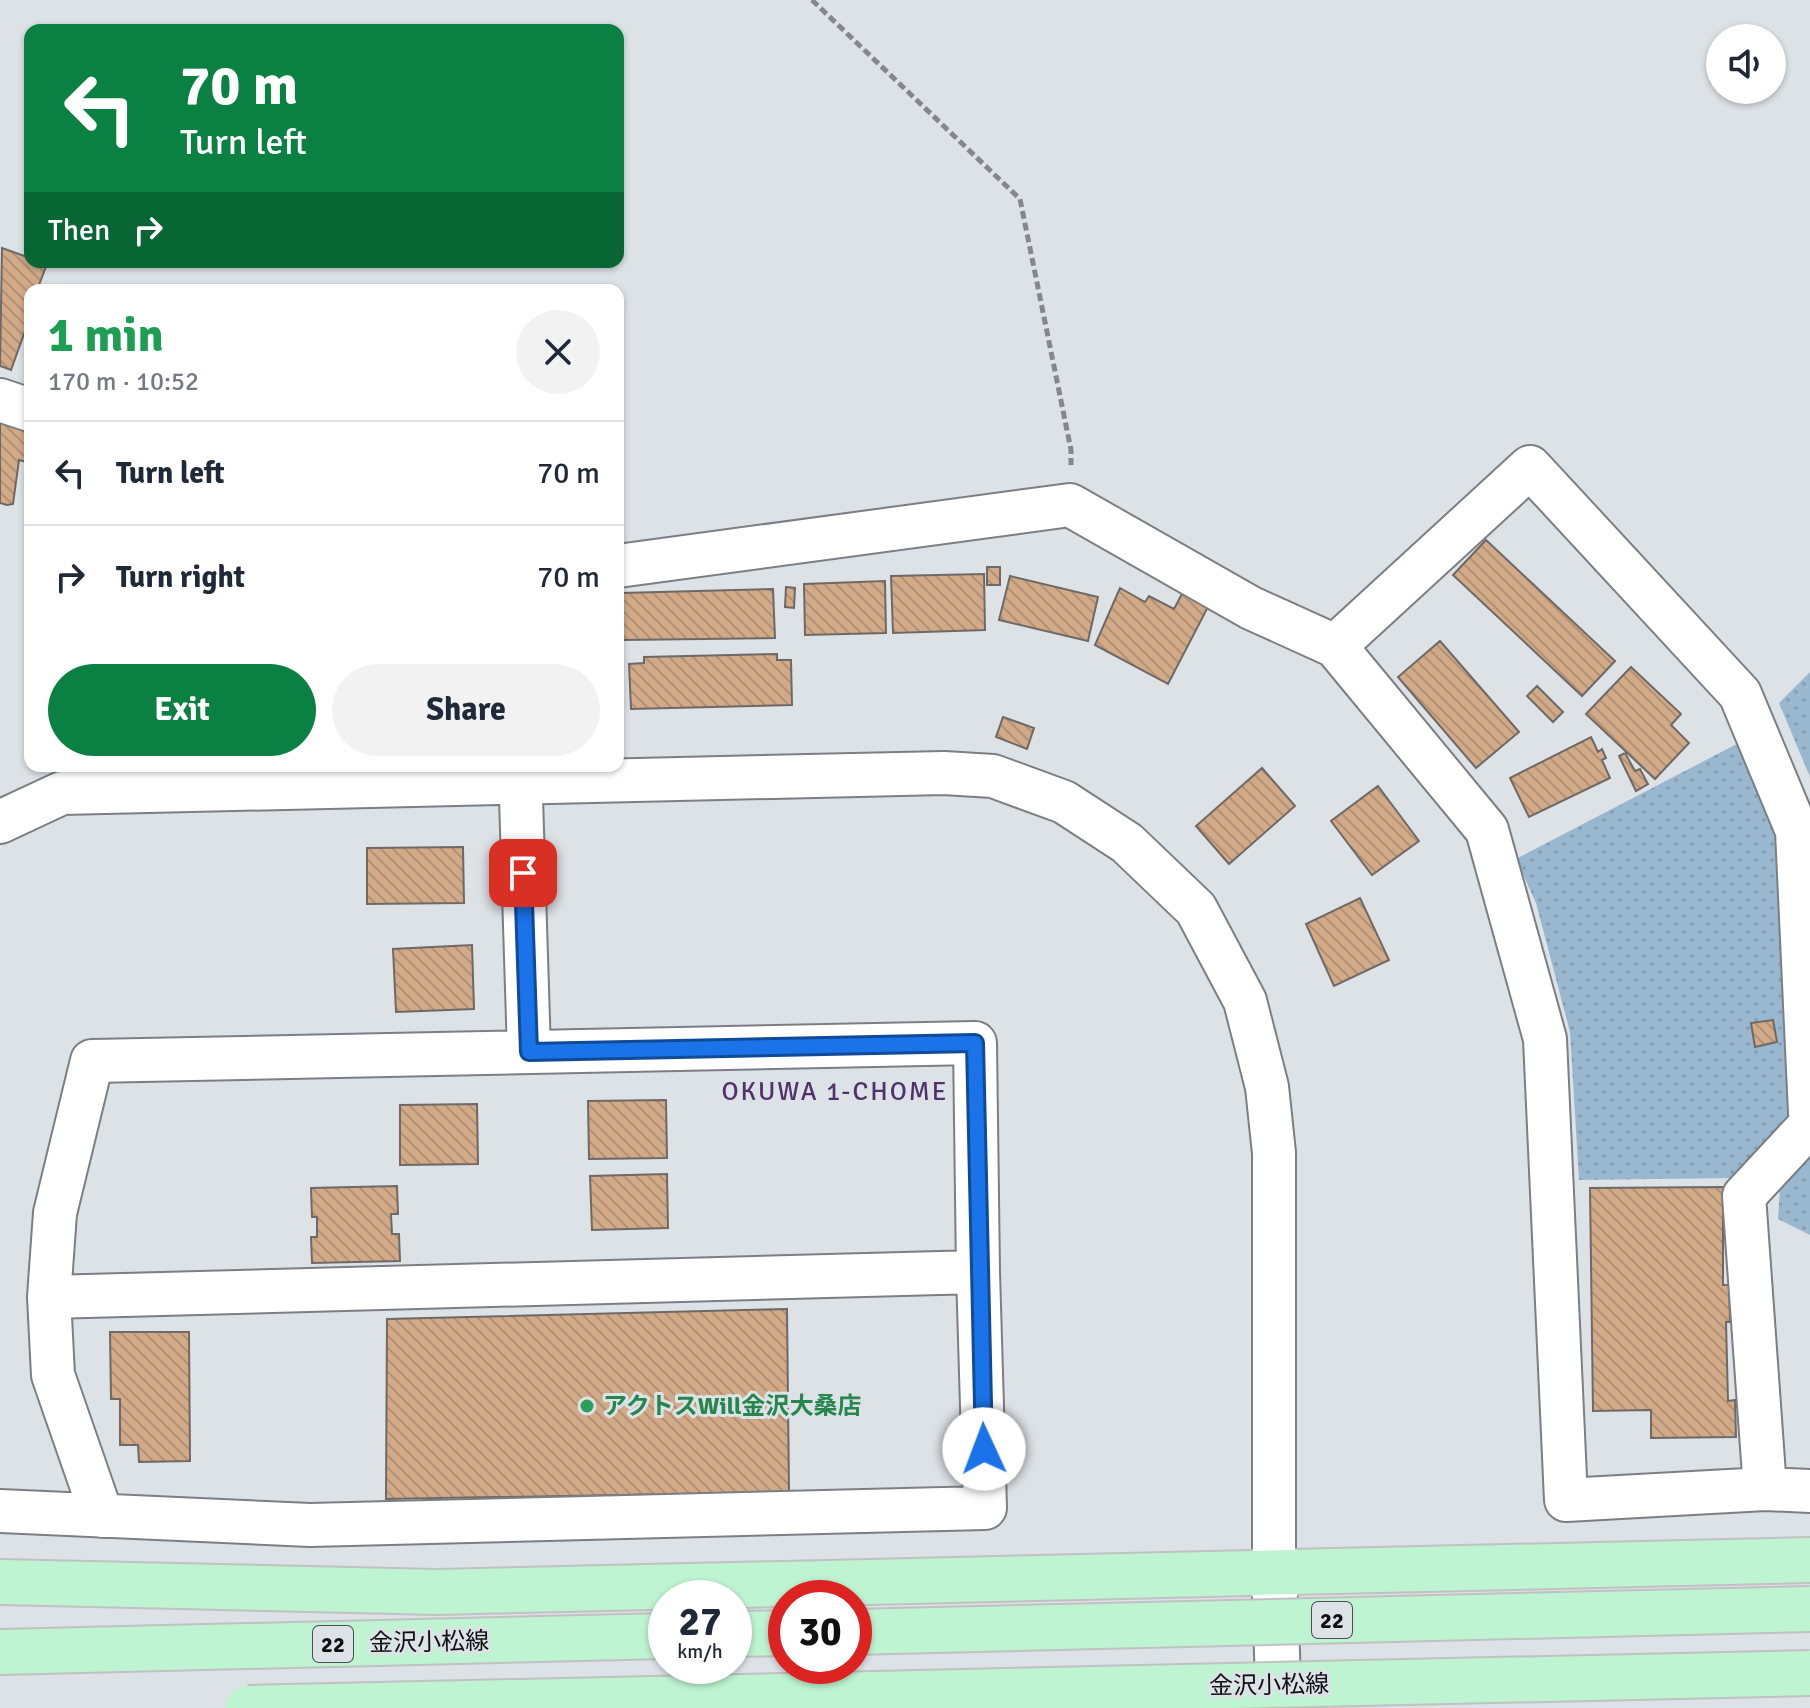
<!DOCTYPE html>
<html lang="en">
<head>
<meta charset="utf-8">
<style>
	:root { --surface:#fff; --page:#f2f2f3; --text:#1f2937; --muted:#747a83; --line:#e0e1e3; --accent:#0b8043 }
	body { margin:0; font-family:Signika,"Noto Sans JP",sans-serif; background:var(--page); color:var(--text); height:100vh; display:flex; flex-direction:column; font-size:30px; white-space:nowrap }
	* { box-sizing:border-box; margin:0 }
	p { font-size:26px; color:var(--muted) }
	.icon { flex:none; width:44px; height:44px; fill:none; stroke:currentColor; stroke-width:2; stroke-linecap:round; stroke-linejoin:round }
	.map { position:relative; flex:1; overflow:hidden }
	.sheet { position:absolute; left:24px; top:284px; width:600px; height:488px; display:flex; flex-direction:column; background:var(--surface); border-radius:16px; box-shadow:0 2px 6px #0004 }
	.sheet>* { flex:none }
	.banner { position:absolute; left:24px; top:24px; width:600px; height:244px; border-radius:16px; box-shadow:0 2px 6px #0004; background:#0b8043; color:#fff; overflow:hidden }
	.tools { position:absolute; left:1706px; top:24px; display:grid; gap:16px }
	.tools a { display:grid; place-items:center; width:80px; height:80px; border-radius:50%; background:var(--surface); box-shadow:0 2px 6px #0004; font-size:40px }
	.speed { position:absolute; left:648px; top:1580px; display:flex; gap:16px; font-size:40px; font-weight:700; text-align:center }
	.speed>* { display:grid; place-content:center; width:104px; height:104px; border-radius:50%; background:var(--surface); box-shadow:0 2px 6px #0004; line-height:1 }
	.speed small { font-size:20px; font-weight:400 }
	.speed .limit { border:12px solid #d22; background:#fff; color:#111 }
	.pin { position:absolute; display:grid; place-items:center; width:68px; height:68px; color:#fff; margin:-34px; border-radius:16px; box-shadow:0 4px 12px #0006 }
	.me { position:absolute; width:88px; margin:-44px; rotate:358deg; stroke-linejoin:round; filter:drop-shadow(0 0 6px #0008) }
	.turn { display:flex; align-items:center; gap:28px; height:168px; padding:0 24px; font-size:36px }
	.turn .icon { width:104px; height:104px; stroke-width:2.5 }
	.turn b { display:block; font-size:56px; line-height:68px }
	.then { display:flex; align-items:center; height:76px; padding:0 24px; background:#0003; gap:16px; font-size:30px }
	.round { display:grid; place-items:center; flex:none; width:84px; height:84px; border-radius:42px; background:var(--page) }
	.head { display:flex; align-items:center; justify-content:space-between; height:136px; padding:0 24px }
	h1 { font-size:48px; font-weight:700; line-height:60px; color:#1e9e55 }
	.cta { display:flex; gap:16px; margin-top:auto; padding:16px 24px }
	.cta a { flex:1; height:92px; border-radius:48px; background:var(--accent); color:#fff; font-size:32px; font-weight:700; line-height:92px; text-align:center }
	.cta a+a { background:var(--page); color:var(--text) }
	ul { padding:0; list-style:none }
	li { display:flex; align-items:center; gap:24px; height:104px; padding:0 24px; border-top:2px solid var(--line) }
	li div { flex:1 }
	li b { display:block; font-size:30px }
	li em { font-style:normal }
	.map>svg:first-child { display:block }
	.green { fill:url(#green-dots) }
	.building { fill:url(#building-back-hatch); stroke:#6e6966; stroke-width:2 }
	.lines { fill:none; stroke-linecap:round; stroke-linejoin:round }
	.minor-casing { stroke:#7b7f83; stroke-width:46 }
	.tertiary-casing { stroke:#7b7f83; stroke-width:48 }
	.primary-casing { stroke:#c0c1c1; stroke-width:48 }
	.path { stroke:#84878b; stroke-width:5; stroke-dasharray:8 4; stroke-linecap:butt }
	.minor { stroke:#fff; stroke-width:42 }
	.tertiary { stroke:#fff; stroke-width:44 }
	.primary { stroke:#bef4d1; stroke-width:44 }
	.primary-bridge-casing { stroke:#c0c1c1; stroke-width:48; stroke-linecap:butt }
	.primary-bridge { stroke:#bef4d1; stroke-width:44 }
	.route-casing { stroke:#114b97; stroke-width:20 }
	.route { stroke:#1a73e8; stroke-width:14 }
	.leisure-dot { fill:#2e9e5b; stroke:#dde2e7; stroke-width:3 }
	.labels { text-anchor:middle; stroke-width:6; stroke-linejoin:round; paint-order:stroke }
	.shield { fill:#dde2e7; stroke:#4c4e51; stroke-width:2 }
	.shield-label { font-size:22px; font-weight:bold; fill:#0e0f11 }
	.leisure-label { font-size:24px; font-weight:bold; fill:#27864d; stroke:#dde2e7; text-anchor:start }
	.street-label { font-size:24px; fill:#0e0f11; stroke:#dde2e7 }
	.neighbourhood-label { font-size:26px; letter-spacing:2px; fill:#50316b; stroke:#dde2e7 }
</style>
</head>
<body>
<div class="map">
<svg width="1810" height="1708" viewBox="0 0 1810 1708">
	<defs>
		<pattern id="green-dots" width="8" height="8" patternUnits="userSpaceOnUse" patternTransform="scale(2)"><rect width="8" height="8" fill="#99b7ce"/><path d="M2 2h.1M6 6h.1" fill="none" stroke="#839cb0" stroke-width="1.8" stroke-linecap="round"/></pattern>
		<pattern id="building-back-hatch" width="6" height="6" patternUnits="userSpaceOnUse" patternTransform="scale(2)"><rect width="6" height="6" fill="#d2aa88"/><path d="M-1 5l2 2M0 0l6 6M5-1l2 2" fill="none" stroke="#b39174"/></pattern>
	</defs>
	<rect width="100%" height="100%" fill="#dde2e7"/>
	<path class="green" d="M1810 672V777L1779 703Z
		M1754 735 1797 831 1808 1092 1734 1178 1579 1180 1570 1032 1536 903 1516 859Z
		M1810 1158V1235L1778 1219 1780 1188Z"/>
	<path class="building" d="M2 248 30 258V262L47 264 37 290H30V317L11 370 0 366Z
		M0 421 30 428V463L19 460 13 504 7 505 0 503Z
		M1486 540 1615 661 1582 696 1453 575Z
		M987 567H1000V585H987Z
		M984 574 985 630 893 633 891 576Z
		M1010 576 1098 597 1088 641 999 620Z
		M885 581 886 633 805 635 804 584Z
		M786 587 795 588 794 608 785 607Z
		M1120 588 1145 602 1149 596 1174 609 1184 590 1210 603 1168 684 1095 645Z
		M773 589 775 638 623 640 622 593Z
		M1440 641 1519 732 1476 768 1398 677Z
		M777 654V660H791L792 705 631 709 629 664 644 663V657Z
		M1631 667 1681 714 1671 725 1689 743 1655 779 1586 714Z
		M1537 686 1563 712 1553 722 1527 696Z
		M1003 717 1034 728 1027 749 996 737Z
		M1591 737 1598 752 1602 749 1606 758 1602 760 1610 778 1529 817 1510 778Z
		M1625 753 1635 771 1640 769 1648 784 1636 791 1619 756Z
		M1262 768 1295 806 1229 864 1196 826Z
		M1378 786 1419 841 1372 875 1331 821Z
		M463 847 464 903 367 904V848Z
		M1360 898 1389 960 1334 986 1306 924Z
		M472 945 474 1009 396 1012 393 949Z
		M1773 1020 1777 1042 1755 1047 1751 1023Z
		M666 1100 667 1158 589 1159 588 1101Z
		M477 1104 478 1164 400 1165V1105Z
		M667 1174 668 1228 592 1230 590 1176Z
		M397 1186 398 1214H391L392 1234H399L400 1261 312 1263 311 1237H317V1217H312L311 1188Z
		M1723 1187V1285H1729L1730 1322H1726L1728 1401 1735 1400 1736 1437 1651 1438V1410L1593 1411 1590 1188Z
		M787 1309 789 1492 386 1499 387 1319Z
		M110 1332H189L190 1461 139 1462 138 1445H120V1399H111Z"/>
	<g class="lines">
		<g class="minor-casing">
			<path id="minor" d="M0 400 30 410
				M618 566 1070 505 1251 608 1335 646 1487 830 1545 1039 1566 1500 1765 1489 1744 1196 1810 1125
				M1335 646 1530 467 1740 694 1797 831 1810 1113
				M520 766 529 1052
				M0 822 62 793 944 773 993 776 1064 802 1127 843 1196 909 1245 1001 1267 1087 1274 1153V1570
				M49 1297 55 1213 92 1061 975 1043 978 1272
				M1765 1489 1810 1491
				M0 1511 310 1525 985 1508 978 1272 49 1297 53 1375 102 1516"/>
		</g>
		<g class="tertiary-casing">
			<path id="tertiary" d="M1274 1570 1279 1708"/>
		</g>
		<g class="primary-casing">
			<path id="primary" d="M0 1582 437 1592 1810 1560
				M734 1634 786 1633
				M0 1652 666 1636"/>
		</g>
		<path class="path" d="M812 0 1020 199 1071 450V465"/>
		<use href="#minor" class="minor"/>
		<use href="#tertiary" class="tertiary"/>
		<use href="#primary" class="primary"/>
		<g class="primary-bridge-casing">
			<path id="primary-bridge" d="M854 1632 1810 1609
				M248 1708 1810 1673"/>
		</g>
		<use href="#primary-bridge" class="primary-bridge"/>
	</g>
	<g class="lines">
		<g class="route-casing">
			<path id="route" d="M523 873 529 1052 975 1043 984 1449"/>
		</g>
		<use href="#route" class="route"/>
	</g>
	<circle class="leisure-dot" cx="587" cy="1406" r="8"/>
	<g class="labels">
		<g class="shield">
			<rect x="1312" y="1602" width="40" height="36" rx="6"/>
			<rect x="313" y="1626" width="40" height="36" rx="6"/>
		</g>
		<g class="shield-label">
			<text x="1332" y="1628">22</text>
			<text x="333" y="1652">22</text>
		</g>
		<g class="leisure-label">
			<text x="603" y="1414">アクトスWill金沢大桑店</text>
		</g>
		<g class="street-label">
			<text transform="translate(429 1642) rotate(-1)" y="8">金沢小松線</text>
			<text transform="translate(1269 1685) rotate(-1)" y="8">金沢小松線</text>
		</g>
		<g class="neighbourhood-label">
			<text x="835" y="1100">OKUWA 1-CHOME</text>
		</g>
	</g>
</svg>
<div class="tools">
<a><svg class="icon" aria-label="sound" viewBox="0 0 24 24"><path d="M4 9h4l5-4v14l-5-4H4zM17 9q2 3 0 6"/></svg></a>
</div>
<div class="speed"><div>27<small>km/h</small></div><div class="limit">30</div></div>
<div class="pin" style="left:523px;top:873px;background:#d93025"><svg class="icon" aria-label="arrive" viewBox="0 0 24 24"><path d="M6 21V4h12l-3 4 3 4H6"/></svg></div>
<svg class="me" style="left:984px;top:1449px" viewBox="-20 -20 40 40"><circle r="19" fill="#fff"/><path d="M0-13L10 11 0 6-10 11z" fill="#1a73e8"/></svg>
<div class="banner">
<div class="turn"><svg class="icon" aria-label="left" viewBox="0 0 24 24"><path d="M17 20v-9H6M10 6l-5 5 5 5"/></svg><div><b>70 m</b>Turn left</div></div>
<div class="then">Then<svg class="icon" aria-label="right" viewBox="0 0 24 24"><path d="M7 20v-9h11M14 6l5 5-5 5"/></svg></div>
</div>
<section class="sheet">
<div class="head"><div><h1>1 min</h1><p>170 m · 10:52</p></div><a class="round"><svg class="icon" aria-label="close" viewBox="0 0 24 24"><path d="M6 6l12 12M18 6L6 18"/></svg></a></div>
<ul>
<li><svg class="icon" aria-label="left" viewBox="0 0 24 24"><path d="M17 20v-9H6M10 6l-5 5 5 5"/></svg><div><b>Turn left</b></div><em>70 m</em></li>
<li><svg class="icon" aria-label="right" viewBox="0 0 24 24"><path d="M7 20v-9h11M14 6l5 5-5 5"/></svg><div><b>Turn right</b></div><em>70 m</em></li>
</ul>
<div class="cta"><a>Exit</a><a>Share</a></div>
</section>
</div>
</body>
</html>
